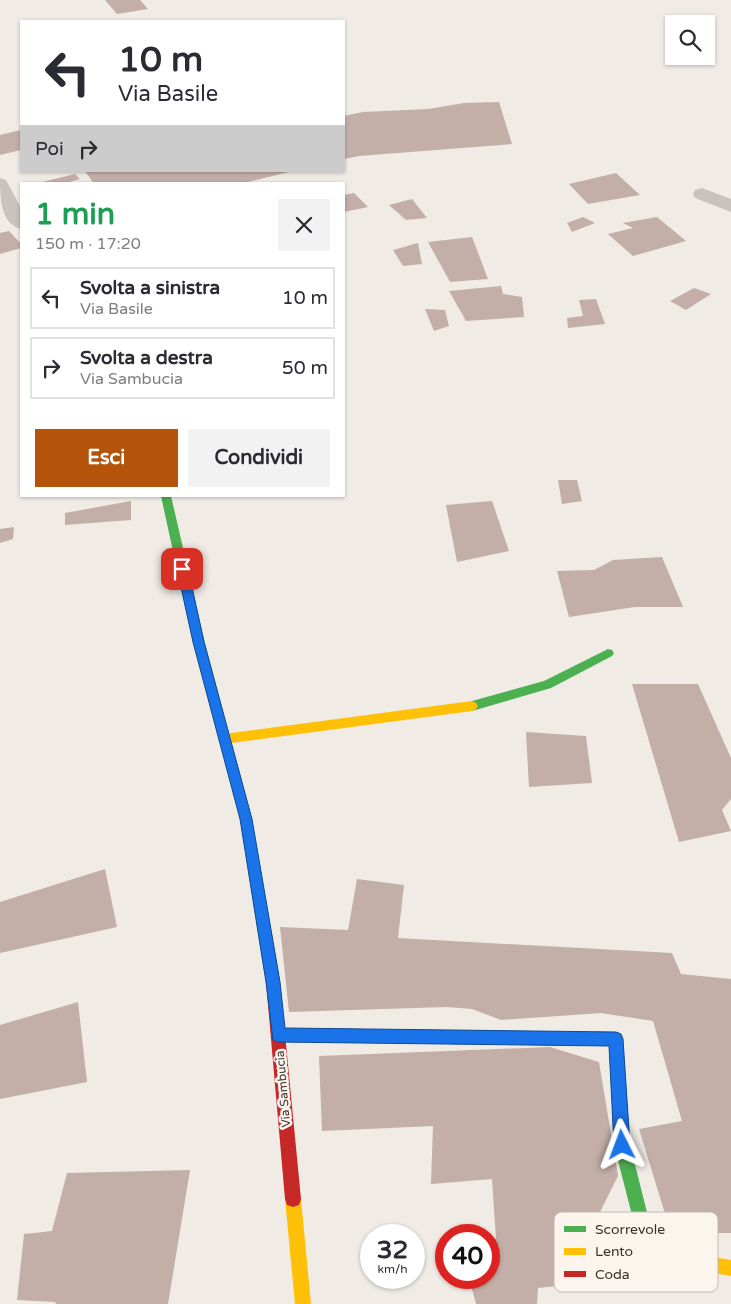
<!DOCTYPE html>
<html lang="it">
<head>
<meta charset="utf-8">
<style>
	:root { --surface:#fff; --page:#f2f2f3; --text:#2b2b33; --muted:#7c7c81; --line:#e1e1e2; --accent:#b45309 }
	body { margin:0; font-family:"Varela Round",sans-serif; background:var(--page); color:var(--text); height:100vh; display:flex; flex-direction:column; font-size:19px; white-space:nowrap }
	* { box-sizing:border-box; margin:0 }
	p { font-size:16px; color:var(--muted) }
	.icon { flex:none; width:28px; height:28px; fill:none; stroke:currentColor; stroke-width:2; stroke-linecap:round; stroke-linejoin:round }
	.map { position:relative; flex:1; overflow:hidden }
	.details { position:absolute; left:20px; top:182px; width:325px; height:315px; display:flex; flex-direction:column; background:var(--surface); border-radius:0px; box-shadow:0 1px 4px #0004 }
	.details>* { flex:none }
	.guide { position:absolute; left:20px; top:20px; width:325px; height:152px; border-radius:0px; box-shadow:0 1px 4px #0004; background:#fff; color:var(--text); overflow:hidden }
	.controls { position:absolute; left:665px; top:15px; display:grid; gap:10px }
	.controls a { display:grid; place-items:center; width:50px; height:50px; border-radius:0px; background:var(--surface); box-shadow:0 1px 4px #0004; font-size:25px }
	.speed { position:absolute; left:360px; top:1224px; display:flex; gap:10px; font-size:25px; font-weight:700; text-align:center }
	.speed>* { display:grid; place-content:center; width:65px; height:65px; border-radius:50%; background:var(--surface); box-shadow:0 1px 4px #0004; line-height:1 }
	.speed small { font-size:12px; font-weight:400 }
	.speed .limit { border:8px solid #d22; background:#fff; color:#111 }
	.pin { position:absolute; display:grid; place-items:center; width:42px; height:42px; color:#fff; margin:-21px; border-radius:10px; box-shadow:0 2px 8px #0006 }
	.me { position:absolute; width:55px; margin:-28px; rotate:357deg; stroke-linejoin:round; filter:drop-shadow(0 0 4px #0008) }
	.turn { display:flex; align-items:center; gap:18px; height:105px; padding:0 15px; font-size:22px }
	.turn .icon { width:65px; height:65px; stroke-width:2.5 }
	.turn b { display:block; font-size:35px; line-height:42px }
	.then { display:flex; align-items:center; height:48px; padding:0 15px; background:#0003; gap:10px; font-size:19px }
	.round { display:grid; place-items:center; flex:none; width:52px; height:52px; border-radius:0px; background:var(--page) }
	.headline { display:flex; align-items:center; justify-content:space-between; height:85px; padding:0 15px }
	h1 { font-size:30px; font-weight:700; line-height:38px; color:#1e9e55 }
	.primary-button { display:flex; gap:10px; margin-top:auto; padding:10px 15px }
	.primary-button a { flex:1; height:58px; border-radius:0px; background:var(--accent); color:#fff; font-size:20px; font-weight:700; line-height:58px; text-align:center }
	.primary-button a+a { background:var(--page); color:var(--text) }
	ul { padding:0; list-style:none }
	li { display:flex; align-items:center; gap:15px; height:62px; margin:0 10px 8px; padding:0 5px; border:2px solid var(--line); border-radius:0px }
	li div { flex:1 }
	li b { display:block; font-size:19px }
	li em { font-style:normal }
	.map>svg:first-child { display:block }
	.building { fill:#c3afa7 }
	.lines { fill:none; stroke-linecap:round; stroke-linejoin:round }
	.street { fill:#c9c3be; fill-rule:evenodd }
	.fast { fill:#4caf50; fill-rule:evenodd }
	.slow { fill:#ffc107; fill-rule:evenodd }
	.jam { fill:#c62828; fill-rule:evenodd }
	.route { fill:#1a73e8; stroke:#114b97 }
	.labels { text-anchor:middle; stroke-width:5; stroke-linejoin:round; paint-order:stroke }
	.street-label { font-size:12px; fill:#3b302b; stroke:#fbf5ee }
	.key { fill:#fbf5ee; stroke:#c1bab4; stroke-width:1 }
	.key-label { font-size:14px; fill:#3b302b }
</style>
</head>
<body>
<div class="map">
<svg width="731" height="1304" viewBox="0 0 731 1304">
	<rect width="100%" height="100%" fill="#f0ebe5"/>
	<path class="building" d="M105 0H140L148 9 117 14Z
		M499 102 512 144 359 156 344 159V116L363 112 428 109 464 103Z
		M21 130V150L0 155V135Z
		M85 171H289V172L240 184H94Z
		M616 173 640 195 588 204 569 184Z
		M75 174 80 179 70 182 71 184H34Z
		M354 193 368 207 344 212V195Z
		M412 199 427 218 406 220 389 205Z
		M583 217 595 223 572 232 567 223Z
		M657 217 686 241 633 256 608 234 633 228 623 223Z
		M9 231 21 244V248L0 254V233Z
		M472 237 488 279 450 282 428 242Z
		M418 243 422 264 403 266 393 250Z
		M501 286 503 294 522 297 524 317 466 321 449 291Z
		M694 288 711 294 686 310 670 301Z
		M596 299 605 324 568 328 567 318 583 316 579 300Z
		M425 309 445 310 449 326 434 331Z
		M558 480H577L582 501 562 504Z
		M131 501V520L65 525V513Z
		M492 501 509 551 457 562 446 505Z
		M14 527 13 539 0 543V529Z
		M662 557 683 607H635L569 617 557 571 594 570 613 560Z
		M632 684H698L731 758V799L722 810 731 831 679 842Z
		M526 732 586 736 592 783 529 787Z
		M105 869 117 927 0 953V902Z
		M357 879 404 885 398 938 672 953 681 974 731 979V1233H671L639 1129 682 1121 653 1021 601 1013 501 1020 472 1009 446 1007 289 1012 280 927 348 930Z
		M78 1002 87 1082 0 1099V1025Z
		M550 1047 599 1062 618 1176 600 1212 606 1281 538 1288 537 1304H476L469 1278H489V1239H496L492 1179 431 1184 433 1126 322 1131 319 1056Z
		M190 1170 168 1304H56L55 1302 17 1300 24 1234 52 1231 67 1173Z"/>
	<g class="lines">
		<path class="street" d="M0 178 6 180 21 208V229C0 224 0 196 0 178Z
			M702 188 731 199V212L695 198 693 194 695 190Z"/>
		<path class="fast" d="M161 496H171L205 643 252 819 275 952 273 956 268 958 263 956 261 952 240 819 193 643Z
			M608 649 612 650 614 653 612 656 551 688 472 711 468 709 466 706 468 703 472 701 544 681Z
			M278 1028 616 1032 621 1034 623 1039 630 1145 656 1248 660 1254 658 1260 652 1262 644 1260 642 1254 614 1145 609 1046 278 1042 273 1040 271 1035 273 1030Z"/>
		<path class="slow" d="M472 701 476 703 478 706 476 709 472 711 224 744 220 742 218 739 220 736 224 734Z
			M293 1191 299 1193 301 1199 311 1304H295L285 1199 287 1193Z
			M652 1246 731 1260V1276L652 1262 646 1260 644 1254 646 1248Z"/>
		<path class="jam" d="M268 946 273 948 275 952 280 982 301 1199 299 1205 293 1207 287 1205 285 1199 266 982 261 952 263 948Z"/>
	</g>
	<path class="route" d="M182 566 188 569 204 642 252 819 280 982 285 1028 616 1032 621 1034 623 1039 630 1145 628 1150 622 1152 617 1150 614 1145 609 1046 278 1042 273 1040 266 982 240 819 193 642 177 569Z"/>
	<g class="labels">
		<g class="street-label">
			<text transform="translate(283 1089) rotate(-95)" y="4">Via Sambucia</text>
		</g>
	</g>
	<rect x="554" y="1212" width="164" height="80" rx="8" class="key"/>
	<rect x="564" y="1226" width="22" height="6" fill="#4caf50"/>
	<rect x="564" y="1248" width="22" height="7" fill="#ffc107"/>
	<rect x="564" y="1271" width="22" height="6" fill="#c62828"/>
	<g class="key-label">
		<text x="595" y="1234">Scorrevole</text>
		<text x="595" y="1256">Lento</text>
		<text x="595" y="1279">Coda</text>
	</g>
</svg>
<div class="controls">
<a><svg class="icon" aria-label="search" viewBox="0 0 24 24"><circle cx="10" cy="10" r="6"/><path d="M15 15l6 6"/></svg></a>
</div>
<div class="speed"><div>32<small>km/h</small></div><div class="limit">40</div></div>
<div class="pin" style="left:182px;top:569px;background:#d93025"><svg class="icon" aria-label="arrive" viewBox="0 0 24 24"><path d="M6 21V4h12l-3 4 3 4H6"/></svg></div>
<svg class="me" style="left:622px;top:1145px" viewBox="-20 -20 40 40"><path d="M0-17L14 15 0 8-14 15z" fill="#1a73e8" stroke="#fff" stroke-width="4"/></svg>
<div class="guide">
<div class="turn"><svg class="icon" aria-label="left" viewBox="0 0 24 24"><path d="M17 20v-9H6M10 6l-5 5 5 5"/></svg><div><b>10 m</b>Via Basile</div></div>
<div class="then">Poi<svg class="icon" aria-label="right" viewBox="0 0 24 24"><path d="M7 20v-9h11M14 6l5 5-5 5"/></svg></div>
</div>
<section class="details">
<div class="headline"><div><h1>1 min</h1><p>150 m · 17:20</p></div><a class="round"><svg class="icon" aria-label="close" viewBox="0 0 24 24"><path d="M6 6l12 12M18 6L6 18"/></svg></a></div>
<ul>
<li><svg class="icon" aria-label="left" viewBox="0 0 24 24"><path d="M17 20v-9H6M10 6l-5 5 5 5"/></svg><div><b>Svolta a sinistra</b><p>Via Basile</p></div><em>10 m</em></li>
<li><svg class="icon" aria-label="right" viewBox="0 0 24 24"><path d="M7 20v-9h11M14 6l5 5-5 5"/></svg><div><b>Svolta a destra</b><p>Via Sambucia</p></div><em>50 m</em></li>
</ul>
<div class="primary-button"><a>Esci</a><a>Condividi</a></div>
</section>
</div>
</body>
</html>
